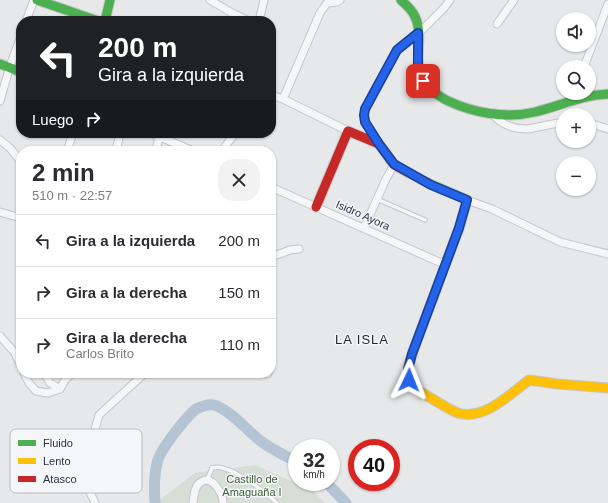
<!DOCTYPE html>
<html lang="es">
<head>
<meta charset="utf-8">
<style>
	:root { --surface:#fff; --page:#f2f2f3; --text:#2b2b33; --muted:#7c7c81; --line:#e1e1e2 }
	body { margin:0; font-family:Helvetica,sans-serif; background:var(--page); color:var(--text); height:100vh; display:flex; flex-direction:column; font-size:15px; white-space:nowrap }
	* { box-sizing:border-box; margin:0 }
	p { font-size:13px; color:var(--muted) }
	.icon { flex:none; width:22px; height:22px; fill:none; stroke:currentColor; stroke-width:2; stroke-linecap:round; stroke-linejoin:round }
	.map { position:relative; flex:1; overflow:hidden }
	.side { position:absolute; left:16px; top:146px; width:260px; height:232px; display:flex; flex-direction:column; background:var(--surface); border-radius:16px; box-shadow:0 1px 3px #0004 }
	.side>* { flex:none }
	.guide { position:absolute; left:16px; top:16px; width:260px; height:122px; border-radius:16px; box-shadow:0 1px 3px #0004; background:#202124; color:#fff; overflow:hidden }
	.controls { position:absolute; left:556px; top:12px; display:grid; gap:8px }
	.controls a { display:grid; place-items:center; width:40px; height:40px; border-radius:50%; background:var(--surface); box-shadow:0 1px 3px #0004; font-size:20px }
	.speed { position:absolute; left:288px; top:439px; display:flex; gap:8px; font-size:20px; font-weight:700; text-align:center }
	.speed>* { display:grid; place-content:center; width:52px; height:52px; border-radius:50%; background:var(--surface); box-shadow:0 1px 3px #0004; line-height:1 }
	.speed small { font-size:10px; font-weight:400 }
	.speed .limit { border:6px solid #d22; background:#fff; color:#111 }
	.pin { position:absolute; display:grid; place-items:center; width:34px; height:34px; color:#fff; margin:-17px; border-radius:8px; box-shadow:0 2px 6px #0006 }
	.me { position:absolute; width:44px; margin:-22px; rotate:2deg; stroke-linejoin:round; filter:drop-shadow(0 0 3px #0008) }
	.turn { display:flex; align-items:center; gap:14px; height:84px; padding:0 16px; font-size:18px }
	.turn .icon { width:52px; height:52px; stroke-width:2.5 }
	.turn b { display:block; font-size:28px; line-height:34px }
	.then { display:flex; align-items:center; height:38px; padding:0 16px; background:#0003; gap:8px; font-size:15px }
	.round { display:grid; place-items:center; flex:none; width:42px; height:42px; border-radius:16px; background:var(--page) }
	.summary { display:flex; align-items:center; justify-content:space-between; height:68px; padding:0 16px }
	h1 { font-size:24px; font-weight:700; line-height:30px }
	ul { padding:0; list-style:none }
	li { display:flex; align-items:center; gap:12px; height:52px; padding:0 16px; border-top:1px solid var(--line) }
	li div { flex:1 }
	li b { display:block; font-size:15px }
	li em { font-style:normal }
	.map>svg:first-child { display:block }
	.green { fill:#d6ded6 }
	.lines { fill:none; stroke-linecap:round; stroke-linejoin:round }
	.river { stroke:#b4c4d5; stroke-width:11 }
	.lane-casing { stroke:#c4c6c8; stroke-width:5.5 }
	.street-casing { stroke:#c4c6c8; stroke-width:9 }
	.fast-casing { stroke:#c4c6c8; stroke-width:11 }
	.slow-casing { stroke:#c4c6c8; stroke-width:11 }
	.jam-casing { stroke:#c4c6c8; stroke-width:11 }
	.lane { stroke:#f5f6f7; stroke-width:3.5 }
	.street { stroke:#f5f6f7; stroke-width:7 }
	.fast { stroke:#4caf50; stroke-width:9 }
	.slow { stroke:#ffc107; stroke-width:9 }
	.jam { stroke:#c62828; stroke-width:9 }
	.route-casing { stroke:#184099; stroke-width:10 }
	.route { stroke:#2563eb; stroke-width:7 }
	.labels { text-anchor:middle; stroke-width:3; stroke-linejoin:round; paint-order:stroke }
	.street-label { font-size:11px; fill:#2b3445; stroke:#f4f6f9 }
	.park-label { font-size:11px; fill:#3f6138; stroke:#f4f6f9 }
	.quarter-label { font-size:13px; letter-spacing:1px; fill:#1d2536; stroke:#f4f6f9 }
	.key { fill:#f4f6f9; stroke:#b8bcc3; stroke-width:1 }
	.key-label { font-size:11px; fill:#2b3445 }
</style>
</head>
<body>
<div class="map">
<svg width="608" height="503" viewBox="0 0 608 503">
	<rect width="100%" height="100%" fill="#e6e8ea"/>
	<path class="green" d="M255 465 313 491 325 503H156L195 473Z"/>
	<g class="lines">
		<path class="river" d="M326 482 346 503
			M155 503C154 490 154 476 157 463 159 451 186 417 196 409 202 406 211 403 217 406 235 414 247 431 262 442 273 450 286 456 297 462"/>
		<g class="lane-casing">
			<path id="lane" d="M377 199 425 220
				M207 480 212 468C228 462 265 492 277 503"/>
		</g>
		<g class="street-casing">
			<path id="street" d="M210 0 232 13 249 21
				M26 21 34 0
				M259 21 264 0
				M497 24 514 0
				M584 67 608 4
				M271 95 283 99 348 131
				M283 99 320 13 327 3 337 2 340 0
				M0 101 10 66 21 36
				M493 115C502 125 515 129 528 129L563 122
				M589 123 608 129
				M151 133 193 151
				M0 140 10 148 21 162
				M379 144C372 132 362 123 365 109L397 50 419 33 444 8 450 0
				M67 151 73 133
				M116 151 120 133
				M156 151 159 137
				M222 151 235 133
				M271 187 439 262 445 263
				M467 200 492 209 560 242 608 254
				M0 212 21 218
				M364 228 386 179 394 165
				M271 253 277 255 290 250 299 249
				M0 336 15 353 21 366
				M24 373 29 383 36 391 48 393 60 389 65 380 72 373
				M44 373 50 383 60 389
				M263 373 267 374 268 373
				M95 503 89 490 86 478 89 451 99 415 145 373
				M193 503C194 496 194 486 201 482 212 474 223 494 223 503"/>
		</g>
		<g class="fast-casing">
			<path id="fast" d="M37 0 98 21
				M401 0C405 4 410 8 413 13 425 32 414 56 420 76 424 87 436 94 446 100 473 113 506 119 535 112 560 106 582 95 608 94
				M105 21 110 0
				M0 64 21 72
				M422 393C404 383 407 371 412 354L459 228 467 200 428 183"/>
		</g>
		<g class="slow-casing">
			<path id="slow" d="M422 393C432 398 449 410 458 413 484 421 510 394 529 380L558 384 608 388"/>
		</g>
		<g class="jam-casing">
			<path id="jam" d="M316 207 348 131 379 144 394 165 428 183"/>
		</g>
		<use href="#lane" class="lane"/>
		<use href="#street" class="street"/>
		<use href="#fast" class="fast"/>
		<use href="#slow" class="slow"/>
		<use href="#jam" class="jam"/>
	</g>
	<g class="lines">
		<g class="route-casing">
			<path id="route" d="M409 380 408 369 412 354 459 228 467 200 431 185 394 164 379 144 365 122 364 115 365 109 397 50 418 33V66L423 81"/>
		</g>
		<use href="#route" class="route"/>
	</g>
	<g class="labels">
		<g class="street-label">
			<text transform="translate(363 215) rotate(24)" y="4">Isidro Ayora</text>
		</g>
		<g class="park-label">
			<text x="252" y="483">Castillo de<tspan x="252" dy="13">Amaguaña I</tspan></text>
		</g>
		<g class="quarter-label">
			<text x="362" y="344">LA ISLA</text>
		</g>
	</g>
	<rect x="10" y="429" width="132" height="64" rx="6" class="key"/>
	<rect x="18" y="440" width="18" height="6" fill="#4caf50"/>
	<rect x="18" y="458" width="18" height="6" fill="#ffc107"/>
	<rect x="18" y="476" width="18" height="6" fill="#c62828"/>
	<g class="key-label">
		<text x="43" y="447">Fluido</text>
		<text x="43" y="465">Lento</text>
		<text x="43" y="483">Atasco</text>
	</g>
</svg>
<div class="controls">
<a><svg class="icon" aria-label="sound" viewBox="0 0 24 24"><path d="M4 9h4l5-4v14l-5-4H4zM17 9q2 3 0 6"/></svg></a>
<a><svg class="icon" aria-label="search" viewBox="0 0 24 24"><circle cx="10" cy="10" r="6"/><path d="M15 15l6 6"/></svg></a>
<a>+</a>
<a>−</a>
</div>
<div class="speed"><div>32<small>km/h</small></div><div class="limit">40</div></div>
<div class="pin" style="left:423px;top:81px;background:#d93025"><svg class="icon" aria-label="arrive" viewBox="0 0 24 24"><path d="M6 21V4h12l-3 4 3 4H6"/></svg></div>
<svg class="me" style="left:409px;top:380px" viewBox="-20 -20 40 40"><path d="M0-17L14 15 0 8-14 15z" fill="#2563eb" stroke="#fff" stroke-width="4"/></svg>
<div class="guide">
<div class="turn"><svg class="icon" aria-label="left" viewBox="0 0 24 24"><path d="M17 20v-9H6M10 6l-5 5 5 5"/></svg><div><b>200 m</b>Gira a la izquierda</div></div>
<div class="then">Luego<svg class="icon" aria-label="right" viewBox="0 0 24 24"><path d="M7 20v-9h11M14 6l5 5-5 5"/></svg></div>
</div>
<section class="side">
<div class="summary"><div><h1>2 min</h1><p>510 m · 22:57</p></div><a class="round"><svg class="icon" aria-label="close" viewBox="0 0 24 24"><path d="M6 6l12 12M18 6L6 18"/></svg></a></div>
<ul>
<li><svg class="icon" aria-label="left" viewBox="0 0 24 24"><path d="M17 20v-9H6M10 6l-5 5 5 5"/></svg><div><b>Gira a la izquierda</b></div><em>200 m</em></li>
<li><svg class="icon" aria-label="right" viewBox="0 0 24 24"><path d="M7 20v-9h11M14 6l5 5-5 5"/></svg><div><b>Gira a la derecha</b></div><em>150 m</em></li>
<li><svg class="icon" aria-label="right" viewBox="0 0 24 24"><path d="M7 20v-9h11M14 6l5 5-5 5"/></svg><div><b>Gira a la derecha</b><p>Carlos Brito</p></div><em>110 m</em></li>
</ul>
</section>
</div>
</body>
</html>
